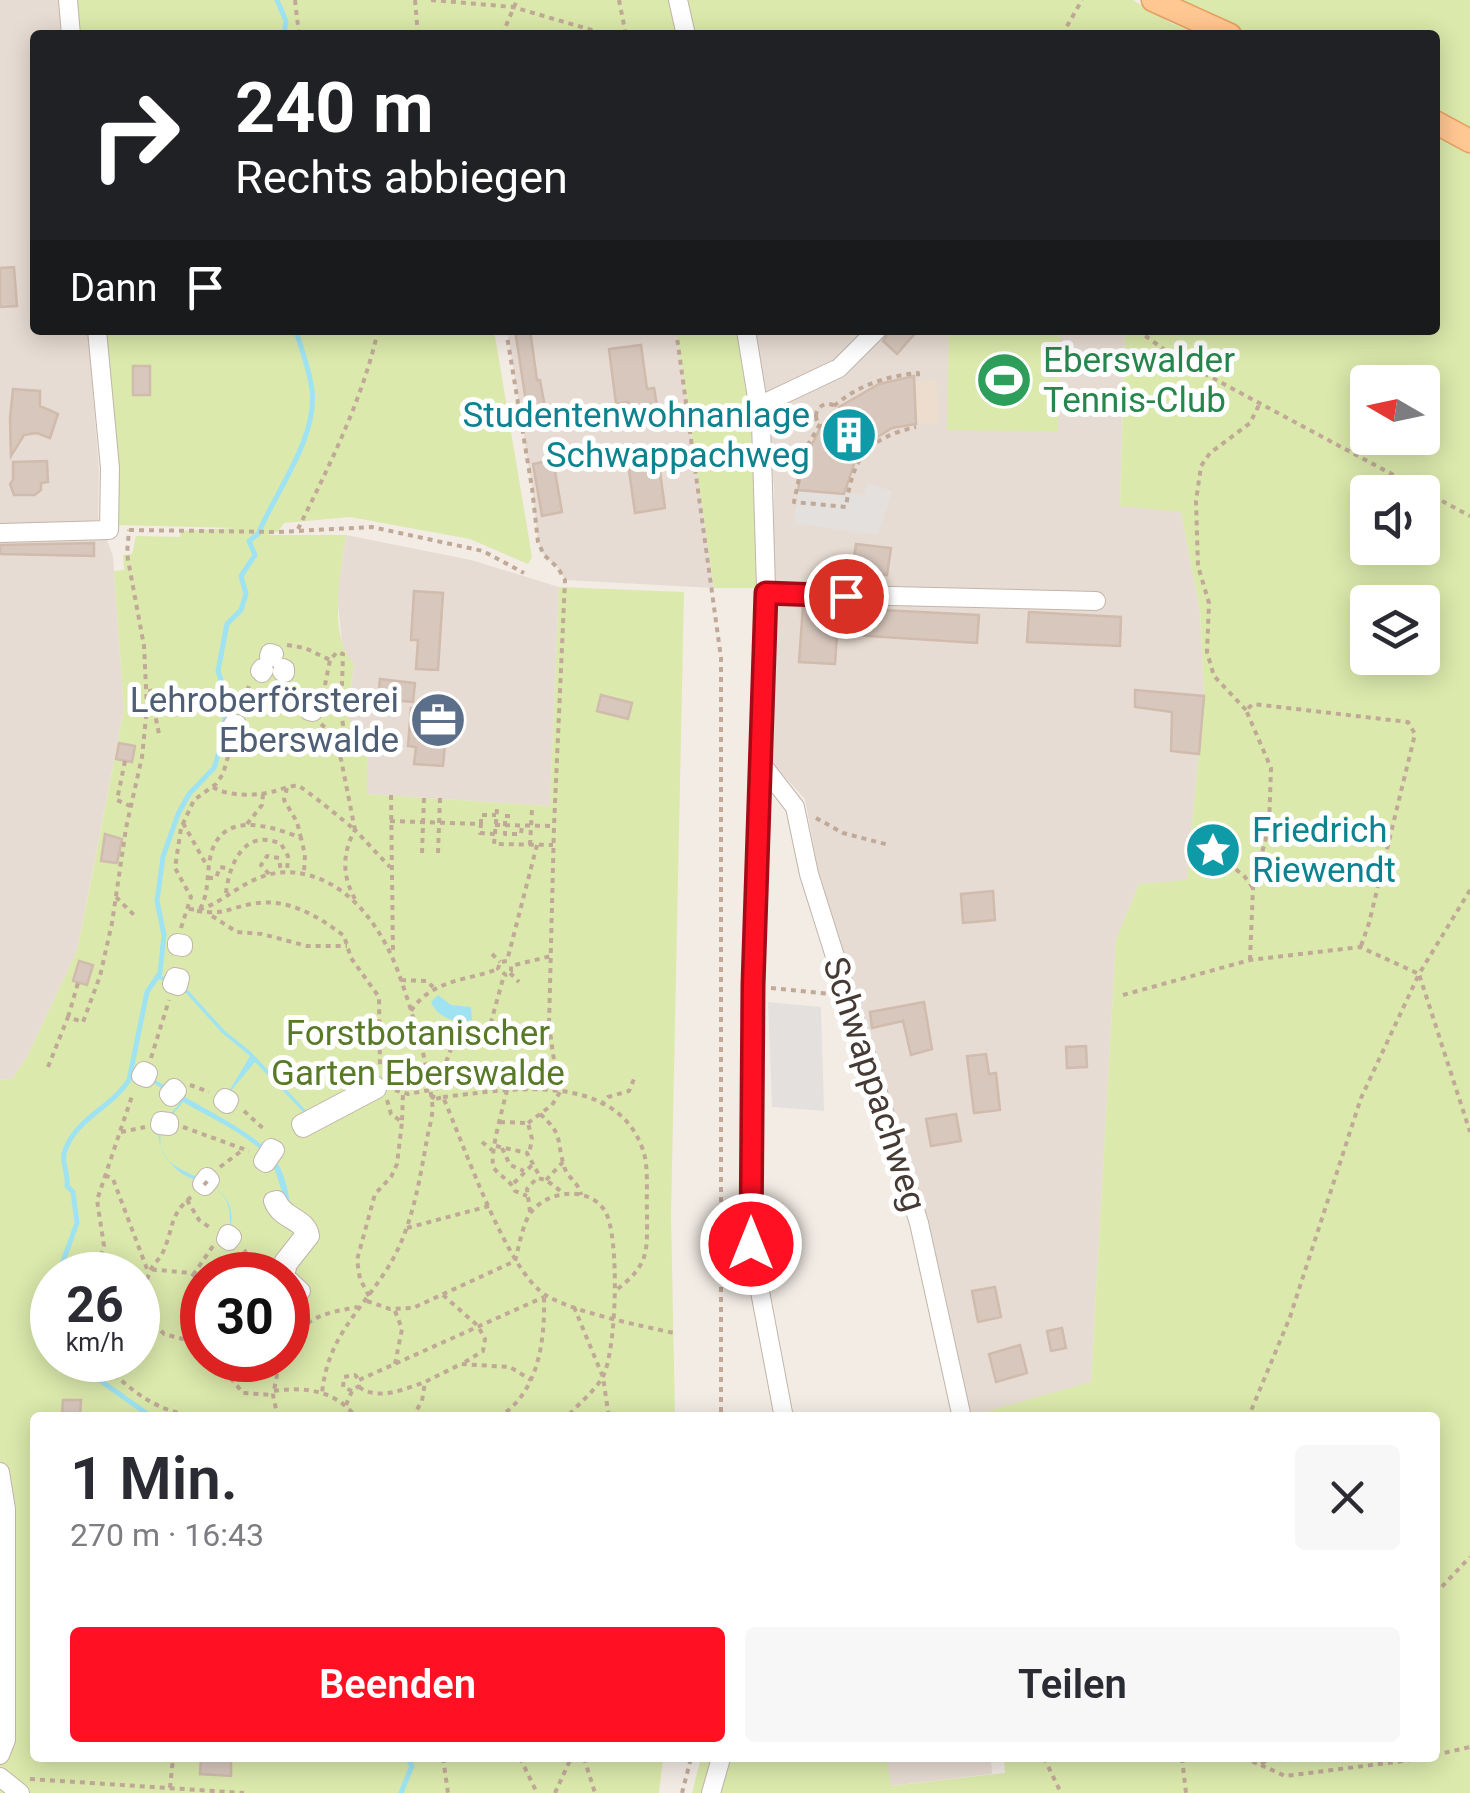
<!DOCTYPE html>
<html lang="de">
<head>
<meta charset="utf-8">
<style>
	:root { --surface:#fff; --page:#f7f7f7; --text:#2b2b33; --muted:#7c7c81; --accent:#ff1022 }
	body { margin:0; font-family:Roboto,sans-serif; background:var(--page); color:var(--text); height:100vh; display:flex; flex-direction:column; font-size:38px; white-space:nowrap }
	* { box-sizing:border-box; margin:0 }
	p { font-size:32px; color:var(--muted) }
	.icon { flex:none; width:55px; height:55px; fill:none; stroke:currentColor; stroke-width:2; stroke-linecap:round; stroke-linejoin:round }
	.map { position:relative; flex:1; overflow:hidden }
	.sheet { position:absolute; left:30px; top:1412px; width:1410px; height:350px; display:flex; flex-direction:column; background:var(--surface); border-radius:10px; box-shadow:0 5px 25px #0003 }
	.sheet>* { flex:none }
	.top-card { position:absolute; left:30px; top:30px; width:1410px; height:305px; border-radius:10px; box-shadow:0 5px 25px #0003; background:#202124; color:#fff; overflow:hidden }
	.needle { width:65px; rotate:279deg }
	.fabs { position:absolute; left:1350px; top:365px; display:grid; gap:20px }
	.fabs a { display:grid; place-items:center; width:90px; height:90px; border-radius:10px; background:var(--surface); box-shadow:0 5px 25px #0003; font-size:50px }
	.speed { position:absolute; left:30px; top:1252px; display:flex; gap:20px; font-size:50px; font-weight:700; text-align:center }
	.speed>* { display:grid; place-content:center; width:130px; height:130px; border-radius:50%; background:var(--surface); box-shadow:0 5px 25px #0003; line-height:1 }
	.speed small { font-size:25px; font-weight:400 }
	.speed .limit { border:15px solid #d22; background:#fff; color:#111 }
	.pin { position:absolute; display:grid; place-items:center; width:85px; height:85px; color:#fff; margin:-42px; border:5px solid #fff; border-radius:50%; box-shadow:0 2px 10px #0007 }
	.me { position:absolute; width:110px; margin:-55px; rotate:0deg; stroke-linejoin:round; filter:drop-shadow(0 0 8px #0008) }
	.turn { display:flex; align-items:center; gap:35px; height:210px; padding:0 40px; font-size:45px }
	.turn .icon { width:130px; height:130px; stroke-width:2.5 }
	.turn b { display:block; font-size:70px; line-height:85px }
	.then { display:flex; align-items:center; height:95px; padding:0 40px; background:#0003; gap:20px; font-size:38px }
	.round { display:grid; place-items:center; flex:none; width:105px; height:105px; border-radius:10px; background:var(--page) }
	.headline { display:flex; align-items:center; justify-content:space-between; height:170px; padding:0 40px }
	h1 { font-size:60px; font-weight:600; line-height:75px }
	.cta { display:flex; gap:20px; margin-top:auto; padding:20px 40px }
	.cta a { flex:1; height:115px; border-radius:10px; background:var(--accent); color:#fff; font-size:40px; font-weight:600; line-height:115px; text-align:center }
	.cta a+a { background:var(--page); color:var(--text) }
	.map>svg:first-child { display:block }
	.residential { fill:#e7dcd3 }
	.education { fill:#edddce }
	.green { fill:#dbe9ac; fill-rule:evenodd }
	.parking { fill:#e4e0de }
	.water { fill:#9fe3f2 }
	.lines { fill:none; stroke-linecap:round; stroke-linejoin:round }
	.stream { stroke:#9fe3f2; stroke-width:5 }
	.building { fill:#d8c7bd; stroke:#d0bbad; stroke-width:2.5 }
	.minor-casing { stroke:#c2b4aa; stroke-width:20 }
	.major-casing { stroke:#e7a05f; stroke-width:25 }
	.path { stroke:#c1a998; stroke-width:4; stroke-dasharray:5 5; stroke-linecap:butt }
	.minor { stroke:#fff; stroke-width:18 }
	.major { stroke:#ffc792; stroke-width:22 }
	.path-bridge { stroke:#c1a998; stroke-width:4; stroke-dasharray:5 5; stroke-linecap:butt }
	.route-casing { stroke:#a60a16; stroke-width:25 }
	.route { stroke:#ff1022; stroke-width:18 }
	.labels { text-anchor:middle; stroke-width:10; stroke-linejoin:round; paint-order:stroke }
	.leisure-label { font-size:35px; fill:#27864d; stroke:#fff; text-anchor:start }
	.culture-label { font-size:35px; fill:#0d838f; stroke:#fff; text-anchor:end }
	.service-label { font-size:35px; fill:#4e5e75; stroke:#fff; text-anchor:end }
	.park-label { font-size:35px; fill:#587926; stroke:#fff }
	.street-label { font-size:35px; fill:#463b34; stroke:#fff }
</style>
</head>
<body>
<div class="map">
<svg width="1470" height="1793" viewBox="0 0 1470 1793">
	<rect width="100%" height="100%" fill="#f3ece5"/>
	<path class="residential" d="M0 0H62L65 35H35V330H88L99 470 98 518 113 556 124 710 77 951 27 1057 12 1079 0 1080Z
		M507 330H676L714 588 565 580 558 568 544 555 538 542 532 488Z
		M754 330H1125L1120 505 1181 511 1200 611 1204 696 1187 881 1139 884 1116 941 1091 1383 970 1416 944 1289 872 1043 819 876 805 799 769 760 774 489 766 399Z
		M346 535 471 560 559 587 550 806 366 794 368 749 347 717 354 664 343 653 337 595Z
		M887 1758H991L992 1774 890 1786Z"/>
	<path class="education" d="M936 380 939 423 916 424 914 382Z"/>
	<path class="green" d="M76 0H672L680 35H79Z
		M686 0H1133L1171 23 1200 35H694Z
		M1173 0H1470V127L1435 111V35H1252Z
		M1435 132 1470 150V1793H692L701 1758H887L891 1786 1005 1773 1004 1758H1435V1418L970 1416 1091 1382 1116 940 1139 884 1187 880 1204 696 1200 611 1181 512 1120 506 1125 330H1435ZM1368 382H1422V438H1368ZM1368 492H1422V548H1368ZM1368 602H1422V658H1368Z
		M102 330H494L532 557 528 564 470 539 350 517 284 523 278 532H271L269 535H346C341 571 327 636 354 664L347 716 368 749 367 794 550 806 559 587 684 592 671 1214 675 1417 35 1418V1758H663L659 1793H0V1080L12 1079 27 1057 77 951 89 891 124 710 114 571 124 570 123 555 132 554 136 536 180 537 181 531 236 528 116 525ZM52 1275H138V1360H52ZM202 1275H288V1360H202Z
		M676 330H740L757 472 760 588H714Z
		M949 330H1060L1058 432 947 430Z"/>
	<path class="parking" d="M868 483 892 491 878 535 794 523 798 490 863 495Z
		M768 1002 821 1007 824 1111 772 1107Z"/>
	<path class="water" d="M160 976 176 979 185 987 225 1031 250 1051 316 1121 313 1122 255 1062 225 1098 250 1056 222 1033 178 984 158 979Z
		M438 995 451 1005 471 1007 472 1020C456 1024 438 1018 431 1002Z
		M148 1075C179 1097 251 1128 273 1156 284 1170 288 1190 291 1208 279 1195 280 1173 268 1158 249 1134 210 1118 183 1102 176 1112 164 1121 161 1134 151 1185 245 1166 230 1231 230 1218 231 1204 222 1194 212 1182 200 1182 188 1177 171 1169 152 1144 161 1125 166 1116 176 1110 181 1101L146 1078Z"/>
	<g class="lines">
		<path class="stream" d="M277 0 286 21 284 35
			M58 1275 77 1223 73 1192 67 1186C69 1175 62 1165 64 1154 73 1119 112 1108 129 1080L147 992 160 973 164 935 157 901 163 857 178 814 189 794 214 768 222 743 227 698 218 671 227 624 241 610 246 594 241 576 255 555 249 541 258 534C275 493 318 437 312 390 310 371 301 349 296 330
			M79 1360 98 1379 153 1418
			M401 1793 412 1766 407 1758"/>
	</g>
	<path class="building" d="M14 267 17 306 0 307V268Z
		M515 330H530L537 380H540L547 418 529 421Z
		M891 330H918L897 354 883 341Z
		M641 345 647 389 654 388 658 411 630 415 628 402 616 404 609 349Z
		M133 366H150V395H133Z
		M914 376 916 424 892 428 868 443 839 407 879 384Z
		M13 389 40 391V406L58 414 50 438 37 433 24 435 11 456 10 418Z
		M820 428 865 448 856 458 844 494 798 490 802 465Z
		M658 458 665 508 635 513 628 463Z
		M553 460 562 512 542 516 533 464Z
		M47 461 48 482 41 483V490L35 495H14L10 484 13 480V462Z
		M94 543V556L0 554V545Z
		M856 544 891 548 887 575 852 571Z
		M414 591 443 593 438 670 416 669 418 640H411Z
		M803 606 979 615 977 643 837 634 835 664 799 662Z
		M1029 612 1121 617 1120 646 1027 642Z
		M380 679 415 683 413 702 378 699Z
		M1135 690 1204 696 1199 754 1171 751 1172 712 1135 707Z
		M601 695 632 703 628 719 597 711Z
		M411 708 448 711 443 766 414 764 416 747 408 746Z
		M119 743 135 746 132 762 116 759Z
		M105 834 122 839 117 863 101 861Z
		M993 891 995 920 963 923 961 894Z
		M79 961 93 965 87 985 73 981Z
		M924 1002 932 1049 911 1055 903 1021 872 1028 870 1012Z
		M1086 1046 1087 1067 1067 1068 1066 1047Z
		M986 1054 989 1074 996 1073 1000 1110 974 1113 967 1056Z
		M956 1114 961 1141 931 1146 926 1119Z
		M995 1287 1001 1317 978 1322 972 1291Z
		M1062 1328 1066 1348 1051 1351 1047 1331Z
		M1020 1345 1027 1373 996 1382 989 1354Z
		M63 1400H81L80 1417 62 1416Z
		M201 1758H231V1776L200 1774Z"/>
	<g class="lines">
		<g class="minor-casing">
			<path id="minor" d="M68 0 71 35
				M678 0 686 35
				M746 330 761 422 766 588 753 985 751 1244 784 1418
				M759 406 839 368 877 330
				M0 533 109 530 110 468 97 330
				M766 593 1096 601
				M270 653 274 654 272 657 269 656Z
				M262 668 264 670 262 673 260 671Z
				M283 668 285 669V673L282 672Z
				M310 708 313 710V712L309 711Z
				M233 724H237L236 728 233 727Z
				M760 762 795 807 809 874 919 1223 962 1418
				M177 943 183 944V947L177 946Z
				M175 977 180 978 178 986 172 984Z
				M144 1071 148 1073 146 1078 141 1076Z
				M375 1085 377 1089 303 1128 301 1124Z
				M174 1088 177 1091 171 1097 169 1094Z
				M225 1098 229 1100 227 1104 223 1101Z
				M161 1121 169 1122V1126L160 1125Z
				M271 1148 275 1150 266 1163 263 1161Z
				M207 1177 210 1180 205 1186 202 1184Z
				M228 1234 232 1237 229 1241 226 1239Z
				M281 1275 284 1261 306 1233C298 1218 280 1220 273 1201L277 1200C284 1218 307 1217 310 1236L288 1264 285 1275
				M288 1279 301 1291 298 1294
				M0 1472 6 1509V1740L0 1755
				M0 1777 20 1793
				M711 1793 721 1758"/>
		</g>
		<g class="major-casing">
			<path id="major" d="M1153 0 1230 35
				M1435 122 1470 141"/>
		</g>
		<path class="path" d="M295 0 299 35
			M415 0 418 35
			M431 0 513 7 609 35
			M619 0 626 35
			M502 35 517 0
			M1062 35 1082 0
			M506 330 532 488 538 542 544 555 558 568 565 580 554 826 549 1025
			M676 330 721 658V1418
			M1137 330 1179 360 1470 516
			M816 416a12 12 0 1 1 24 0a12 12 0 1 1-24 0Z
			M834 406C858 385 887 376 918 373V381
			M820 424 805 450 794 502 846 507C853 457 866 439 916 427
			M298 529C328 469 364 396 378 330
			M129 530 278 532 372 527 483 551 524 573
			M287 645 305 648 330 660 337 652 343 654 341 714 347 746 341 759
			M150 689 159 734
			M323 695 330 660
			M241 702 264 707 290 708
			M278 707 276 701 280 688
			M239 709 249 686
			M1246 710 1214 676 1207 652 1209 603 1198 566 1196 501 1201 466 1210 453 1250 423 1260 403
			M321 724 330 732 333 750 341 759 355 830
			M125 761 117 800 130 806
			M213 787C228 797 258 796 275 791 282 789 291 785 298 786 302 786 348 824 355 830
			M287 788 284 800 297 822 301 838
			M391 795 393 954
			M510 816H505V834H521L522 825
			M816 818 843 833 889 845
			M390 821 481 824 480 833 495 834 494 844 553 845
			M183 823 207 866
			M247 824 262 805 263 794
			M481 824V815H496
			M495 825 554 826
			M495 834 497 809
			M530 845 532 809
			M537 845 507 961 500 962 498 969 506 975 511 971V966L551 956
			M1213 850 1245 877 1253 888
			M422 853 424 797
			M438 853 440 798
			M269 874 261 865 267 856 279 858 281 872
			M208 878H216L220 867 230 869
			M1470 890 1419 974 1470 1132
			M226 893C229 864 245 827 281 844L288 856 287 872
			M116 897 137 918
			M355 899C342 876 342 853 355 830L390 867
			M189 909C222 915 249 859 308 875 355 887 385 934 400 977 414 1018 427 1059 432 1102 434 1114 429 1127 427 1139 419 1183 412 1230 387 1269 359 1313 327 1338 322 1394
			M200 909C210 891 206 873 211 854 223 810 271 826 301 838L305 855 304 873
			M197 911C225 915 226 909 251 904 286 897 317 915 344 936L351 958 379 997 380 1067
			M212 916 237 932 262 934 307 946H347
			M181 928 191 897 175 868 181 828 194 800 216 784 223 774 232 743
			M492 954 500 962
			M1250 960 1253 888 1269 826 1271 768 1246 710 1253 704 1408 722 1415 734 1369 923 1361 946
			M510 973 519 982
			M401 980 427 981 433 987
			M771 988 831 994
			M1123 995 1250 960 1360 947 1419 974 1361 1098 1290 1317 1248 1418
			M411 1011C432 979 466 981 498 969
			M68 1017 78 983
			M488 1033 504 975
			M423 1048 452 1039
			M151 1058 169 1000
			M48 1067 68 1017 83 1022 100 976 112 923 126 828 142 757 147 707 144 646 127 554 129 530
			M190 1085 209 1092
			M558 1089 549 1025 455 1038 432 1100 443 1097C463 1142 507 1273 547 1296 577 1313 638 1325 674 1333
			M395 1090 408 1094 430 1090
			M507 1090C504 1104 488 1158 494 1168 501 1178 510 1179 515 1191L527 1196
			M443 1097C506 1090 615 1069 643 1150 649 1168 646 1192 647 1211 647 1253 650 1264 615 1291
			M387 1100 391 1114 402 1122 403 1094
			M601 1105 608 1097 629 1091 634 1079
			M244 1111 266 1131
			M540 1114C564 1135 556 1140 564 1166 567 1178 579 1182 581 1195
			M500 1122 528 1123 532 1139 529 1154
			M528 1123 552 1105 562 1089
			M183 1127 249 1151
			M121 1132 145 1127
			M482 1142 492 1150
			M496 1146 527 1153 540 1177
			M502 1148 510 1165 524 1171
			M220 1167 244 1149
			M105 1175 113 1179 147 1269 191 1273 198 1279 202 1319
			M546 1180 563 1162
			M514 1183 533 1164
			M191 1197C168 1216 174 1230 162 1254 158 1261 151 1266 149 1274 140 1295 150 1319 164 1334L202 1344
			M187 1200 199 1220 212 1229
			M530 1212 527 1189 537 1178 546 1180 562 1192
			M407 1228 489 1206
			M244 1250 262 1275
			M95 1275 104 1246 97 1200 133 1093
			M193 1275 213 1246
			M443 1295 478 1326 485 1339 483 1351 465 1362
			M369 1296 360 1279 357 1260 375 1194 391 1177 397 1164 402 1122
			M367 1301 390 1309 413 1308 515 1261C519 1247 523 1221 532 1211 550 1190 589 1186 605 1211 620 1235 617 1354 602 1378 594 1392 577 1405 566 1418
			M574 1307 603 1377 609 1418
			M395 1311 402 1329 395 1364
			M288 1323 302 1325
			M288 1346C307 1316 324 1313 358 1307
			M100 1360C134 1394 156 1412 205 1418
			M222 1360 228 1375 243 1393 273 1395
			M359 1387C378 1401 405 1389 425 1382
			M274 1391C304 1386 338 1391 356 1418
			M352 1391 343 1387 344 1377 355 1375 359 1380
			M346 1405 352 1391 359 1386V1380L544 1297
			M278 1418 273 1395 280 1360
			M412 1418 422 1401 425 1382 461 1364 510 1367 531 1380
			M498 1418C539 1392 545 1341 544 1297
			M1435 1594 1470 1557
			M1435 1755 1470 1747
			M443 1758 448 1793
			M520 1758 537 1793
			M584 1758 595 1793
			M1044 1758 1061 1793
			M1182 1758 1186 1793
			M1243 1758 1261 1765 1269 1758
			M1261 1765 1285 1776 1427 1758
			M30 1779 244 1793
			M170 1788 173 1758
			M555 1793 571 1758
			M682 1793 691 1758"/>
		<use href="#minor" class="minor"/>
		<use href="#major" class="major"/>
		<path class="path-bridge" d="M204 1185 209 1179"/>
	</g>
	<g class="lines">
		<g class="route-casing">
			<path id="route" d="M751 1244 753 985 766 593 846 596"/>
		</g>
		<use href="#route" class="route"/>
	</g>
	<defs>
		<g id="stadium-disc" transform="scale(2.875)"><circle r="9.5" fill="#2e9e5b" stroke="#fff"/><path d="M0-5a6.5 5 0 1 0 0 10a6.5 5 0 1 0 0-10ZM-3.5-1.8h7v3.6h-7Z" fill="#fff"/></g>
		<g id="building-disc" transform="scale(2.875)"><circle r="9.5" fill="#0f9aa8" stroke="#fff"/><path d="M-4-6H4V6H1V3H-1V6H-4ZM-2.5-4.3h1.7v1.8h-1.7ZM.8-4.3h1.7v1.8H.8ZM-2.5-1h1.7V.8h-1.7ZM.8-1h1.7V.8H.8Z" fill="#fff"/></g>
		<g id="office-disc" transform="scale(2.875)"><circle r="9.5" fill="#5c6f8a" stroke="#fff"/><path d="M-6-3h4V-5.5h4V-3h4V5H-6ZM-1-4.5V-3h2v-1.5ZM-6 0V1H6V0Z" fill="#fff"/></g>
		<g id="sight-disc" transform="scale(2.875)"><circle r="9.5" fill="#0f9aa8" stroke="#fff"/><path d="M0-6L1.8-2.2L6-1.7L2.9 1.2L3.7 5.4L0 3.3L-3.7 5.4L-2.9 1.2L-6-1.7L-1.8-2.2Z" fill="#fff"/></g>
	</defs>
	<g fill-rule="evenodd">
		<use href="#stadium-disc" x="1004" y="380"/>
		<use href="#building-disc" x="849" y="435"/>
		<use href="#office-disc" x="438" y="720"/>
		<use href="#sight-disc" x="1213" y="850"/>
	</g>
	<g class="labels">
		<g class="leisure-label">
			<text x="1043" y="372">Eberswalder<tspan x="1043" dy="40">Tennis-Club</tspan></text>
		</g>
		<g class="culture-label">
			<text x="810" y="427">Studentenwohnanlage<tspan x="810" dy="40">Schwappachweg</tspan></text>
			<text x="1252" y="842" text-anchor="start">Friedrich<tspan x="1252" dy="40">Riewendt</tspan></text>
		</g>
		<g class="service-label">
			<text x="399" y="712">Lehroberförsterei<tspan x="399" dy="40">Eberswalde</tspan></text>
		</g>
		<g class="park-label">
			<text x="418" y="1045">Forstbotanischer<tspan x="418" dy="40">Garten Eberswalde</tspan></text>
		</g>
		<g class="street-label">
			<text transform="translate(875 1084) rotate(72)" y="12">Schwappachweg</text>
		</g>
	</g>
</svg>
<div class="fabs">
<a><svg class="needle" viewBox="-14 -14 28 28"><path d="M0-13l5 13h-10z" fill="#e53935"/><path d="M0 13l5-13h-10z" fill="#7c7c81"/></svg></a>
<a><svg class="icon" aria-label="sound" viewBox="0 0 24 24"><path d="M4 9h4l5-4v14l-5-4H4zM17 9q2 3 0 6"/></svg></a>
<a><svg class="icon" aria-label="layers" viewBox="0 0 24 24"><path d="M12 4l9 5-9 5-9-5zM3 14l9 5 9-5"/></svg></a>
</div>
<div class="speed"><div>26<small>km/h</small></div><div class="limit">30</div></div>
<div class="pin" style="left:846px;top:596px;background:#d93025"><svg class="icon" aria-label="arrive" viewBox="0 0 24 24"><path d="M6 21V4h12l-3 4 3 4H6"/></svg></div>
<svg class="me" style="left:751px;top:1244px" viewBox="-20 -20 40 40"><circle r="17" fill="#ff1022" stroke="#fff" stroke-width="3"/><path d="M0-11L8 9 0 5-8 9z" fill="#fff"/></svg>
<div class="top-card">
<div class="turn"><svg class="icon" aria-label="right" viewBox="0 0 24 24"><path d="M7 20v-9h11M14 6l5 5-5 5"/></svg><div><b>240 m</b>Rechts abbiegen</div></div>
<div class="then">Dann<svg class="icon" aria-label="arrive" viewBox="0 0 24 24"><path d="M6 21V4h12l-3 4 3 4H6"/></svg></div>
</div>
<section class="sheet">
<div class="headline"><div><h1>1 Min.</h1><p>270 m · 16:43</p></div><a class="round"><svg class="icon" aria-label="close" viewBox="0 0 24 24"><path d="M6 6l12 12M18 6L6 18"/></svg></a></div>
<div class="cta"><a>Beenden</a><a>Teilen</a></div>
</section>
</div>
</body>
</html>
